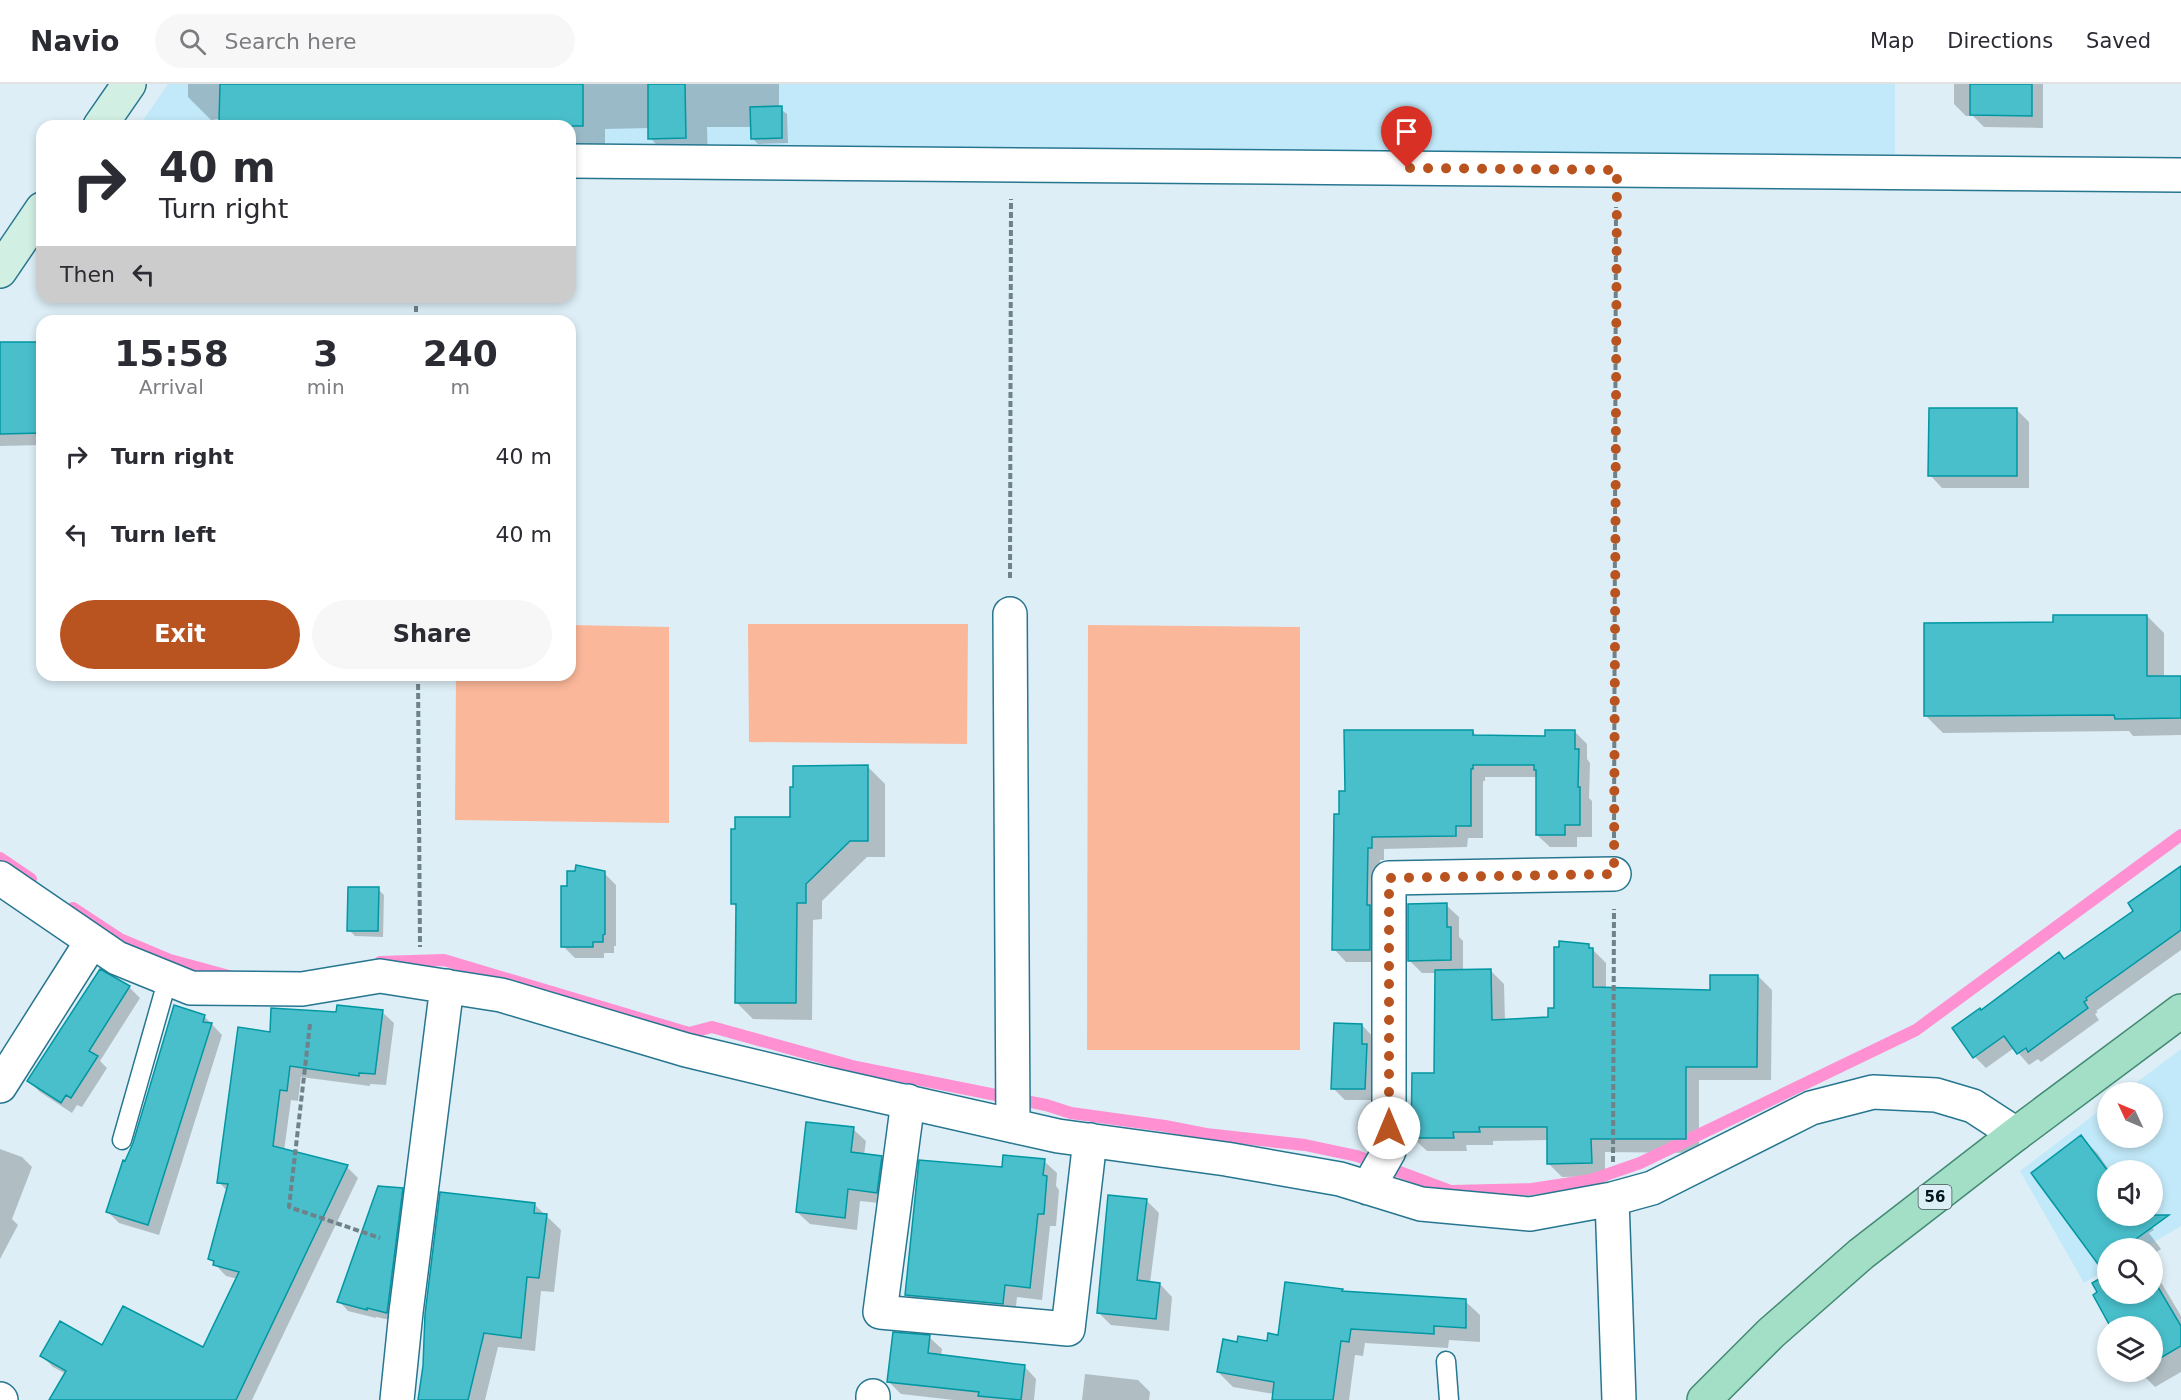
<!DOCTYPE html>
<html lang="en">
<head>
<meta charset="utf-8">
<style>
	:root { --surface:#fff; --page:#f7f7f7; --text:#2b2b33; --muted:#7c7c81; --line:#e1e1e2; --accent:#b95421 }
	body { margin:0; font-family:"DejaVu Sans",sans-serif; background:var(--page); color:var(--text); height:100vh; display:flex; flex-direction:column; font-size:22px; white-space:nowrap }
	* { box-sizing:border-box; margin:0 }
	p { font-size:20px; color:var(--muted) }
	.icon { flex:none; width:33px; height:33px; fill:none; stroke:currentColor; stroke-width:2; stroke-linecap:round; stroke-linejoin:round }
	.map { position:relative; flex:1; overflow:hidden }
	.panel { position:absolute; left:36px; top:231px; width:540px; height:366px; display:flex; flex-direction:column; background:var(--surface); border-radius:18px; box-shadow:0 3px 9px #0003 }
	.panel>* { flex:none }
	.banner { position:absolute; left:36px; top:36px; width:540px; height:183px; border-radius:18px; box-shadow:0 3px 9px #0003; background:#fff; color:var(--text); overflow:hidden }
	.needle { width:39px; rotate:314deg }
	.buttons { position:absolute; left:2097px; top:998px; display:grid; gap:12px }
	.buttons a { display:grid; place-items:center; width:66px; height:66px; border-radius:50%; background:var(--surface); box-shadow:0 3px 9px #0003; font-size:30px }
	.pin { position:absolute; display:grid; place-items:center; width:51px; height:51px; color:#fff; margin:-62px -26px; border-radius:50% 50% 50% 0; rotate:-45deg; box-shadow:0 0 6px #0007 }
	.pin .icon { rotate:45deg }
	.me { position:absolute; width:66px; margin:-33px; rotate:0deg; stroke-linejoin:round; filter:drop-shadow(0 0 4px #0008) }
	.turn { display:flex; align-items:center; gap:21px; height:126px; padding:0 24px; font-size:27px }
	.turn .icon { width:78px; height:78px; stroke-width:2.5 }
	.turn b { display:block; font-size:42px; line-height:51px }
	.then { display:flex; align-items:center; height:57px; padding:0 24px; background:#0003; gap:12px; font-size:22px }
	.eta { display:flex; justify-content:space-evenly; align-items:center; height:102px; text-align:center }
	.eta b { font-size:36px; font-weight:700; line-height:42px }
	.action { display:flex; gap:12px; margin-top:auto; padding:12px 24px }
	.action a { flex:1; height:69px; border-radius:36px; background:var(--accent); color:#fff; font-size:24px; font-weight:700; line-height:69px; text-align:center }
	.action a+a { background:var(--page); color:var(--text) }
	ul { padding:0; list-style:none }
	li { display:flex; align-items:center; gap:18px; height:78px; padding:0 24px }
	li div { flex:1 }
	li b { display:block; font-size:22px }
	li em { font-style:normal }
	header { display:flex; align-items:center; gap:36px; box-sizing:border-box; height:84px; padding:0 30px; background:var(--surface); border-bottom:2px solid var(--line) }
	header strong { font-size:28px }
	nav { display:flex; gap:33px; margin-inline-start:auto; font-size:21px }
	.search { width:420px; height:54px; background:var(--page); display:flex; align-items:center; gap:15px; box-sizing:border-box; padding:0 21px; border-radius:33px; color:var(--muted); font-size:22px }
	.map>svg:first-child { display:block }
	.built { fill:#c2e9f9; fill-rule:evenodd }
	.green { fill:#fbb799 }
	.shadow { fill:#0003 }
	.lines { fill:none; stroke-linecap:round; stroke-linejoin:round }
	.stream { stroke:#ff90d2; stroke-width:12 }
	.building { fill:#48bfcb; stroke:#0097a3; stroke-width:1.5 }
	.lane-casing { stroke:#277690; stroke-width:21 }
	.street-casing { stroke:#277690; stroke-width:36 }
	.secondary-casing { stroke:#277690; stroke-width:36 }
	.primary-casing { stroke:#438a72; stroke-width:36 }
	.path { stroke:#6f8189; stroke-width:4; stroke-dasharray:6 3; stroke-linecap:butt }
	.lane { stroke:#fff; stroke-width:18 }
	.street { stroke:#fff; stroke-width:33 }
	.secondary { stroke:#d1efe2; stroke-width:33 }
	.primary { stroke:#a3dfc6; stroke-width:33 }
	.route { stroke:#b95421; stroke-width:10; stroke-dasharray:0 18 }
	.labels { text-anchor:middle; stroke-width:4.5; stroke-linejoin:round; paint-order:stroke }
	.shield { fill:#ddeef6; stroke:#44575e; stroke-width:1.5 }
	.shield-label { font-size:15px; font-weight:bold; fill:#02161d }
</style>
</head>
<body>
<header>
<strong>Navio</strong>
<div class="search"><svg class="icon" aria-label="search" viewBox="0 0 24 24"><circle cx="10" cy="10" r="6"/><path d="M15 15l6 6"/></svg>Search here</div>
<nav><a>Map</a><a>Directions</a><a>Saved</a></nav>
</header>
<div class="map">
<svg width="2181" height="1316" viewBox="0 0 2181 1316">
	<rect width="100%" height="100%" fill="#ddeef6"/>
	<path class="built" d="M168 0H1895V70L570 68V42H139Z
		M2181 965V1142L2144 1164H2108L2107 1185 2084 1199 2020 1087 2107 1021 2108 1053H2152V1008H2124ZM2108 1086H2152V1131H2108Z"/>
	<path class="green" d="M748 540H968L967 660 749 658Z
		M570 541 669 543V739L455 736 456 591H570Z
		M1088 541 1300 543V966H1087Z"/>
	<path class="shadow" d="M188 0H779V24L787 30 788 59 758 60 752 54V43H707L708 76H672L650 54V44L605 45V78L570 75V42H224L220 35 211 36 188 13Z
		M1954 0H2043V44L1984 43 1973 32H1966L1954 20Z
		M104 233 108 237H58V234Z
		M42 259V361L0 362V260Z
		M2016 325 2029 338V404H1942L1930 391Z
		M2147 532 2164 549V593H2181V651L2133 652 2129 647 1943 649 1925 631 2055 540Z
		M1472 647 1477 652 1546 654 1574 647 1587 660V675L1590 679 1589 714 1592 717V753H1577V763H1550L1537 751 1538 693H1485V697H1483V754H1468L1467 763 1384 765V776H1380L1379 832 1382 878H1346L1334 865 1341 731 1347 708Z
		M868 683 885 700V773H867L822 817V835L813 836 812 936 753 935 736 918 737 824 733 819 792 735Z
		M2181 782V866L2096 927 2098 928 2095 930 2099 936 2041 978 2038 975 2029 981 2014 964 1986 984 1975 973 1981 927 2065 876 2135 827 2133 815Z
		M604 789 616 801V862H614V869H604V874H575L563 862Z
		M378 805 384 811 383 853 355 852 349 846Z
		M1446 821 1459 833V853L1463 857V887H1491L1504 900 1505 937 1550 934 1588 861 1606 879V905L1711 908 1758 892 1772 906 1771 996H1699V1069L1605 1068V1092L1562 1093 1548 1079V1056L1493 1057V1061H1466L1467 1067H1427L1413 1054 1435 991 1436 889H1422L1409 876Z
		M101 887 129 903 140 914 100 977 107 984 82 1023 77 1021 72 1029 40 1008 29 997Z
		M175 923 205 933 222 951 159 1151 119 1139 108 1128 134 1060Z
		M382 928 394 939 386 1001 370 1000V1002L301 993 298 1017 291 1016 284 1067 347 1083 358 1094 252 1316H51L66 1290 53 1283 42 1272 102 1263 204 1265 238 1195 226 1192 210 1175 228 1108 219 1098 271 949 337 930Z
		M1362 941 1374 954 1377 1016H1345L1333 1004Z
		M853 1045 866 1057 864 1071 881 1073 894 1085 889 1120 860 1117 857 1146 810 1140 797 1128Z
		M2081 1053 2098 1070 2109 1086H2108V1131H2142L2154 1146 2149 1149 2161 1165 2152 1171V1164H2108Z
		M0 1065 22 1073 32 1083 12 1135 18 1141 0 1175Z
		M1044 1077 1057 1089 1056 1102 1059 1106 1056 1142H1050L1042 1216 1017 1213 1015 1232 919 1223 906 1211 1003 1084Z
		M402 1106 411 1115 396 1237 376 1233V1234L348 1227 339 1217Z
		M1146 1116 1159 1129 1150 1199 1160 1200 1172 1213 1169 1247 1111 1241 1098 1228Z
		M534 1120 561 1146 554 1208 541 1207 535 1267 498 1263 485 1316H420Z
		M2152 1183 2181 1232V1288L2155 1303 2139 1287H2152V1242H2113L2095 1211 2108 1209H2152Z
		M1342 1206 1345 1209 1465 1217 1480 1231V1258L1449 1256 1448 1264 1365 1259 1363 1272 1355 1271 1349 1316H1273L1274 1310 1233 1303 1218 1288 1239 1260 1268 1259Z
		M929 1253 942 1265 941 1272 1024 1282 1036 1295 1034 1316H954L901 1310 888 1297Z
		M1085 1290 1138 1296 1150 1308 1149 1316H1082Z"/>
	<g class="lines">
		<path class="stream" d="M0 774 31 795
			M73 824 120 855 170 876 229 892
			M380 878 444 876 689 949 712 943 856 983 1046 1021 1071 1029 1165 1042 1206 1050 1305 1061 1357 1072 1451 1107 1532 1105 1591 1096 1640 1079 1916 946 2181 751"/>
	</g>
	<path class="building" d="M220 0H583V42H222V39L219 38Z
		M648 0H685L686 54 648 55Z
		M1970 0H2032V32L1970 31Z
		M782 22V54L751 55 750 23Z
		M0 258H42V349L0 350Z
		M1929 324H2017V392H1928Z
		M2053 531H2147V592H2181V634L2115 635 2114 631 1924 632V539L2053 538Z
		M1344 646H1473V651L1545 652V646H1575V665H1579L1578 703H1580V741H1565V751H1536V686H1534V681H1473V685H1471V742H1456V752L1372 753V764H1368L1367 821H1370V866H1332L1334 730H1339V707H1345Z
		M868 681V757H850L806 800V819H797L796 919H735L736 820H731V745H735V733H790V703H793V682Z
		M576 781 605 787V850L603 851V858H593V863H561V802H567V787H575Z
		M2181 782V846L2086 914 2087 916 2084 918 2088 924 2028 968 2026 964 2017 970 2004 952 1973 974 1952 944 1980 924 1981 926 2059 868 2064 875 2133 827 2128 819Z
		M348 803H379L378 847H347Z
		M1447 819V843H1451V876L1408 877V820Z
		M1559 857 1589 860V864H1593V903L1710 906V891H1758L1757 983H1686V1055H1591L1592 1079 1547 1080V1043H1479L1480 1048H1453L1454 1054H1411L1412 989H1434L1435 886 1491 885 1492 936 1548 933V924H1554V863H1559Z
		M100 885 130 902 89 967 98 972 71 1014 66 1011 61 1019 27 997Z
		M174 921 205 931 203 938 212 939 148 1141 106 1128 123 1076 125 1077 133 1059Z
		M337 921 383 926 375 990 359 989V992L290 982 287 1007 280 1006 273 1062 348 1081 236 1316H49L66 1287 40 1272 60 1237 102 1261 123 1222 203 1263 239 1188 213 1181 214 1177 208 1175 228 1100 217 1099 238 943 270 948 271 924 336 928Z
		M1334 939 1362 940V960H1367L1365 1005H1331Z
		M806 1038 854 1043 851 1068 882 1072 877 1109 848 1105 845 1134 796 1128Z
		M2081 1051 2108 1087V1131H2169L2132 1158 2136 1164H2108V1209H2152V1193L2181 1242V1262L2152 1279V1242H2110L2093 1211 2097 1208 2092 1199 2106 1191 2031 1089Z
		M1003 1071 1045 1075 1043 1091 1047 1092 1044 1130H1038L1030 1204 1005 1201 1003 1220 905 1211 919 1076 1002 1083Z
		M378 1102 403 1104 387 1229 367 1224V1226L337 1218Z
		M440 1108 535 1119 534 1129 547 1130 539 1194 527 1193 521 1254 484 1249 468 1316H418L423 1282 425 1230Z
		M1108 1111 1147 1115 1137 1196 1160 1199 1156 1235 1097 1229Z
		M1285 1198 1343 1205 1342 1207 1466 1215V1244L1434 1242V1250L1351 1245 1349 1258 1341 1257 1333 1316H1272L1274 1298 1217 1288 1223 1255 1237 1258 1238 1252 1267 1257 1268 1249 1278 1251Z
		M893 1248 930 1251 928 1269 1025 1281 1021 1316 978 1312 979 1308 887 1298Z"/>
	<g class="lines">
		<g class="lane-casing">
			<path id="lane" d="M122 1056 168 894
				M1446 1277 1449 1316"/>
		</g>
		<g class="street-casing">
			<path id="street" d="M570 77 2181 91
				M1010 530 1013 1042
				M0 794 117 874 191 904 302 905 380 892 501 911 686 966 823 999 1058 1052 1226 1075 1340 1095 1421 1120 1530 1130 1612 1115 1652 1104 1811 1024 1873 1008 1936 1011 1973 1022 2016 1050
				M0 1002 92 857
				M908 1017 880 1228 1068 1245 1090 1056
				M1368 1104 1389 1067V794L1614 790
				M1612 1115 1619 1316
				M0 1315 1 1316
				M397 1316 406 1228 447 902
				M873 1316V1312"/>
		</g>
		<g class="secondary-casing">
			<path id="secondary" d="M100 42 129 0
				M0 187 42 125"/>
		</g>
		<g class="primary-casing">
			<path id="primary" d="M1704 1316 1771 1249 1861 1170 2016 1050 2181 927"/>
		</g>
		<path class="path" d="M416 213V237
			M1010 494 1011 115
			M418 591 420 863
			M1614 754 1616 123
			M310 940 289 1123 380 1154
			M1613 1078 1614 825"/>
		<use href="#lane" class="lane"/>
		<use href="#street" class="street"/>
		<use href="#secondary" class="secondary"/>
		<use href="#primary" class="primary"/>
	</g>
	<g class="lines">
		<path class="route" d="M1389 1044V794L1614 790 1617 86 1407 84"/>
	</g>
	<g class="labels">
		<rect class="shield" x="1918.5" y="1101" width="33" height="24" rx="4.5"/>
		<g class="shield-label">
			<text x="1935" y="1118">56</text>
		</g>
	</g>
</svg>
<div class="buttons">
<a><svg class="needle" viewBox="-14 -14 28 28"><path d="M0-13l5 13h-10z" fill="#e53935"/><path d="M0 13l5-13h-10z" fill="#7c7c81"/></svg></a>
<a><svg class="icon" aria-label="sound" viewBox="0 0 24 24"><path d="M4 9h4l5-4v14l-5-4H4zM17 9q2 3 0 6"/></svg></a>
<a><svg class="icon" aria-label="search" viewBox="0 0 24 24"><circle cx="10" cy="10" r="6"/><path d="M15 15l6 6"/></svg></a>
<a><svg class="icon" aria-label="layers" viewBox="0 0 24 24"><path d="M12 4l9 5-9 5-9-5zM3 14l9 5 9-5"/></svg></a>
</div>
<div class="pin" style="left:1407px;top:84px;background:#d93025"><svg class="icon" aria-label="arrive" viewBox="0 0 24 24"><path d="M6 21V4h12l-3 4 3 4H6"/></svg></div>
<svg class="me" style="left:1389px;top:1044px" viewBox="-20 -20 40 40"><circle r="19" fill="#fff"/><path d="M0-13L10 11 0 6-10 11z" fill="#b95421"/></svg>
<div class="banner">
<div class="turn"><svg class="icon" aria-label="right" viewBox="0 0 24 24"><path d="M7 20v-9h11M14 6l5 5-5 5"/></svg><div><b>40 m</b>Turn right</div></div>
<div class="then">Then<svg class="icon" aria-label="left" viewBox="0 0 24 24"><path d="M17 20v-9H6M10 6l-5 5 5 5"/></svg></div>
</div>
<section class="panel">
<div class="eta">
<div><b>15:58</b><p>Arrival</p></div>
<div><b>3</b><p>min</p></div>
<div><b>240</b><p>m</p></div>
</div>
<ul>
<li><svg class="icon" aria-label="right" viewBox="0 0 24 24"><path d="M7 20v-9h11M14 6l5 5-5 5"/></svg><div><b>Turn right</b></div><em>40 m</em></li>
<li><svg class="icon" aria-label="left" viewBox="0 0 24 24"><path d="M17 20v-9H6M10 6l-5 5 5 5"/></svg><div><b>Turn left</b></div><em>40 m</em></li>
</ul>
<div class="action"><a>Exit</a><a>Share</a></div>
</section>
</div>
</body>
</html>
